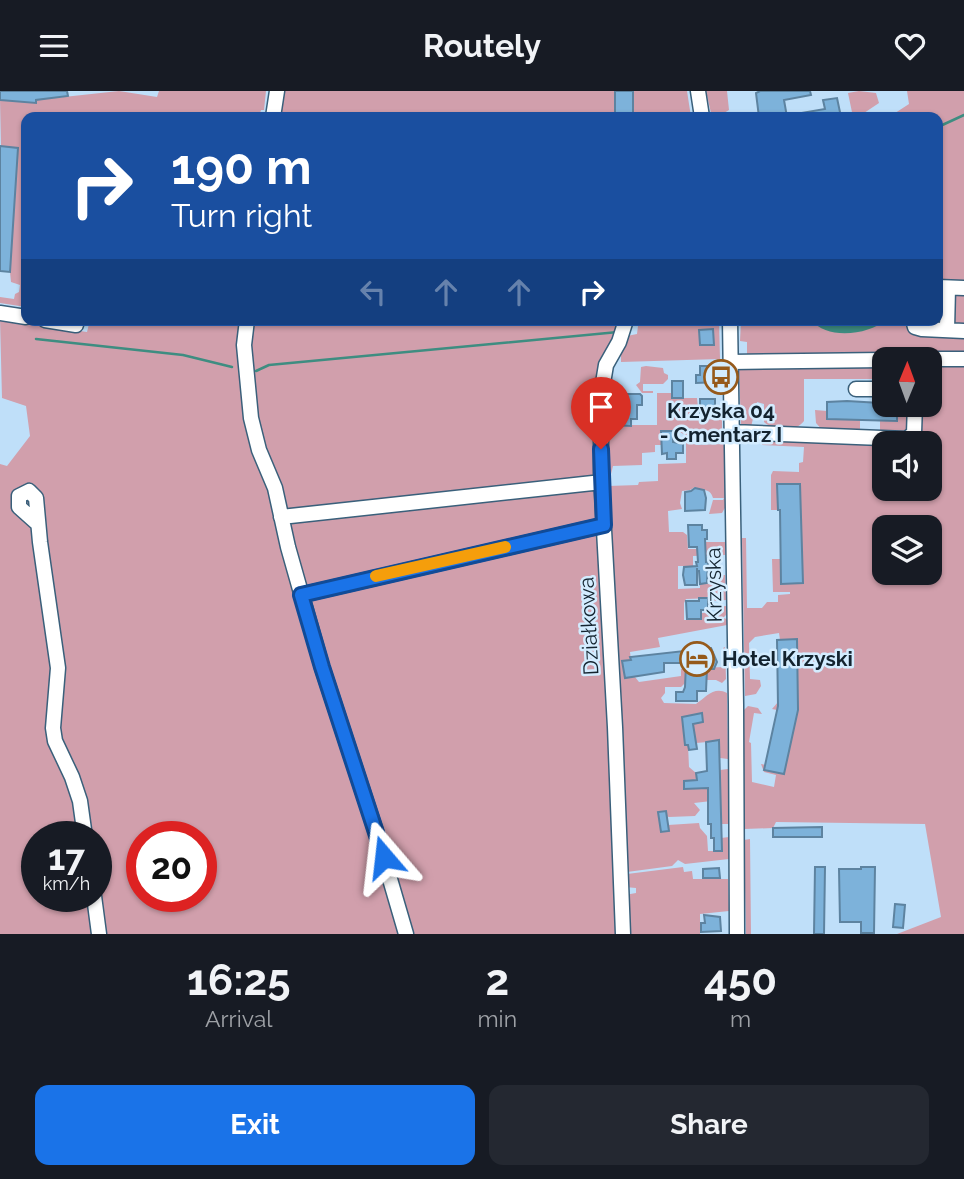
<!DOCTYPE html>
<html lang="en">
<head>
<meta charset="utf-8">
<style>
	:root { --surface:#171b24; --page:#242831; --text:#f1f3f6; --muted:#9ea1a6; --accent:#1a73e8 }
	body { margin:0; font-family:Raleway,sans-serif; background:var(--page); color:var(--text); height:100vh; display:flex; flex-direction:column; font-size:26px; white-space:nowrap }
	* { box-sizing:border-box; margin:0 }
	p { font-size:23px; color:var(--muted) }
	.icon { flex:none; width:38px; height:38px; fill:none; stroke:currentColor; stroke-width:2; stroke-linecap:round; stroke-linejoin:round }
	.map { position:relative; height:843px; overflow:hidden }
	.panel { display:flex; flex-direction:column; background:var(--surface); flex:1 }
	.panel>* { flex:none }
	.guide { position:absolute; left:21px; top:21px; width:922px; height:214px; border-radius:14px; box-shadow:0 2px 5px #0004; background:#1a4fa0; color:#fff; overflow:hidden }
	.needle { width:46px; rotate:1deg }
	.tools { position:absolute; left:872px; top:256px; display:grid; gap:14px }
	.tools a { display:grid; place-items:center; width:70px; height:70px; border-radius:14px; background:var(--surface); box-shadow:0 2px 5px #0004; font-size:35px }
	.speed { position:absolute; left:21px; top:730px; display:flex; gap:14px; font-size:35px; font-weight:700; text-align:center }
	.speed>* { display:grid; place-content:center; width:91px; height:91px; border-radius:50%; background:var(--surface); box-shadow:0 2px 5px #0004; line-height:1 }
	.speed small { font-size:18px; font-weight:400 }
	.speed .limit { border:10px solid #d22; background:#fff; color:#111 }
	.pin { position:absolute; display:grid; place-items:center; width:60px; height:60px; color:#fff; margin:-72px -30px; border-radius:50% 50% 50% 0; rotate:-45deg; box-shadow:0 0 7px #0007 }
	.pin .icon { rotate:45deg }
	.me { position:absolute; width:77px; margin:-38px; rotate:343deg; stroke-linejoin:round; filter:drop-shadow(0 0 5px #0008) }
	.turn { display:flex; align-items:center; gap:24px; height:147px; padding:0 35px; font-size:32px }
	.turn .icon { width:91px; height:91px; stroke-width:2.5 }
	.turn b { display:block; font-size:49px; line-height:60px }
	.lanes { display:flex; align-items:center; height:66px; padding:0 35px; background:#0003; justify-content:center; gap:35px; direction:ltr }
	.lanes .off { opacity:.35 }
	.eta { display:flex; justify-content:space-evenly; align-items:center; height:119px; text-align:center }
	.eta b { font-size:42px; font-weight:700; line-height:49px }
	.primary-button { display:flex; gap:14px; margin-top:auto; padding:14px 35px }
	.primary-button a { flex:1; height:80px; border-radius:14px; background:var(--accent); color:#fff; font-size:28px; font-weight:700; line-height:80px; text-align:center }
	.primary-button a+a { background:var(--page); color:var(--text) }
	header { display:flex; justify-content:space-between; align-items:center; height:91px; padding:0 35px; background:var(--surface); font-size:32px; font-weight:700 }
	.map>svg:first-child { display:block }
	.green { fill:#d19fac; fill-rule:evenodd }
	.water { fill:#3e8d81 }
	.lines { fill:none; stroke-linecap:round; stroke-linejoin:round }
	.stream { stroke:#3e8d81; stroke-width:2.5 }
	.building { fill:#7db2da; stroke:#5d83a0; stroke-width:2 }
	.minor-casing { stroke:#3a607b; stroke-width:17 }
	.minor { stroke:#fff; stroke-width:14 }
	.route-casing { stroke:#114b97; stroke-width:18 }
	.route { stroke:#1a73e8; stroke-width:12 }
	.slow { stroke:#f59e0b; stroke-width:12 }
	.labels { text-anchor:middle; stroke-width:5; stroke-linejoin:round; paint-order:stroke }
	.poi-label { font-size:21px; font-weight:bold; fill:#13232f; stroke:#d3ecff }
	.street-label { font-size:21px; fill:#13232f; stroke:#d3ecff }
</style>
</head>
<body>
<header><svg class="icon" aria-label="menu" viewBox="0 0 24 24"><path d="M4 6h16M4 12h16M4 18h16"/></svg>Routely<svg class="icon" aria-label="heart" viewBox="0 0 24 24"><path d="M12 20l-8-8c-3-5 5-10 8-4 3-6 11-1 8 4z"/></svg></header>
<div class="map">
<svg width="964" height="843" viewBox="0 0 964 843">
	<rect width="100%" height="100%" fill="#bfdff9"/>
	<path class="green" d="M119 0 157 6 159 0H266L264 19H261L260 22 267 26H26V216L0 212V206L14 208 15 203 19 201 20 194 11 191 10 181 18 57 1 55 0 9 35 12 36 9Z
		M283 0H687L691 26H279Z
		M706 0H727L729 19 724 22H711Z
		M859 0 876 2 879 12 858 26H853L848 2Z
		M907 0H964V843H897L941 826 925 733 776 731 773 737 744 738V619L748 615 758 617 762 623 754 622 749 651 751 652 752 691 774 696 776 684 764 681 761 673 766 674 765 679 784 683 797 623 772 618 778 611 797 610 796 548 780 549 779 542 755 546 749 552 750 588 760 589 761 595 756 603 745 605 742 447H746L747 517H762L767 511H778V504L790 503V501H773L772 468H780L781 493 803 492 800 393 778 394V419H771V384L773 380 799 381V372L803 371 804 356 762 354V348L884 352V397H929V352H920L921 313H929V268H884V288H804V330C795 342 774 340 764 331V313L757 311 751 336H741L739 277 747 264V251L740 250 741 229H938V26H889L909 13ZM884 436H929V481H884Z
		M0 228 87 241 90 229H243L236 251 241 271 249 268 251 229H621L604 270 620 843H0V373L7 375 30 345 26 315 2 307ZM37 746H96V805H37ZM142 746H201V805H142Z
		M632 229H719L720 268 621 271V255L627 245 637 243 638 235Z
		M646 275 663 277 664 282 668 284V288L663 293H643V300H653V302H642L636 294 640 291 641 276Z
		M657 302H672L673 307H697L698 317H692V329L722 328V349L691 347 676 339H661V354H655V361L642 362V374L613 375 608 395 638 394 639 391 658 390V373L686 372V351L697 354 724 353 726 415 722 422 709 423 713 409H723L724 407H713C710 396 702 401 695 396L690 399 682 400 680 412 682 418 668 420 669 441H683L687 444 688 458H706V451H725V464L693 465V475H678V498L700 497V484H725L726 509 715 510 713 507 686 508 684 512V529H702V522L717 521V516L726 515V524L723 527 727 528V534L658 547 660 556 630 561 631 569 623 570 625 587 635 586 639 591 681 585V578L723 576V557L725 556 726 588 722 592 716 589H688L681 596H665V602L661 607 664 612 696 613C706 606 714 595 727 602L728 668 720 667 719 650 696 652 695 647 684 649V654H688L689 676 696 682 697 688 684 691 685 698 720 697V679L728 678 729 733H721L720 709 694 712 700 719 695 725 669 726 666 725 665 720 658 721 661 741 668 734 699 732 700 737 707 745 708 760H722L721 747 729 746V768L685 773 678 769 672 775 627 781V783L683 776 684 781 692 780 693 788H728L729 820 700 823V843H626L625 804 636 802V797L625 796 609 469 607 325V334H657Z
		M815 319 827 320V328H860V341L823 340 816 332Z
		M897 321 910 324V341L880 342V329Z
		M750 748 751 843H746L744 749Z"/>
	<path class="water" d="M812 229H885C870 244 825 249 812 229Z"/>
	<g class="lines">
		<path class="stream" d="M938 36 964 24
			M36 248 183 264 232 276
			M256 280 269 274 618 241"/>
	</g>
	<path class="building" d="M0 0H67L68 5 36 9V12L0 9Z
		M615 0H633V23H615Z
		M760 0H810L811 4 784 9 787 26H759L756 2Z
		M837 7 841 26H801V22L825 18 823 9Z
		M0 55 18 57 10 181 0 180Z
		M713 238 714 254H700L699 239Z
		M700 275H714V284H719V291L696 292V284H700Z
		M672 290H683V307H672Z
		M627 303H640L642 305V314H637V328H631V335L611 334V325L618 326V320H627Z
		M700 308H715V324H700Z
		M847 310 897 313V330L827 328V311Z
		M661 340H673V351L683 353V362H676V368H667V362L662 363Z
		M777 393H800L803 492 781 493 780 419H778Z
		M695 397 704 399 706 407 705 419 685 420V401L691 400Z
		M688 434H702V439H707V448H705L706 471H708L707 492 700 493 699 480H697V477V494H685L683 484 684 476 697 475 696 471H698L697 456H689Z
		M699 507H708V519H701V528H687L686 510H699Z
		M797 548 798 619 784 683 764 679 778 615 777 549Z
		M711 557 717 571 714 578H707L706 600H697V610H676V601H683L685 596 686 572H664V581L625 587 622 570 631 569 630 566Z
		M702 622 703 631 693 633 697 658 689 659 688 654H685L682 626Z
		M719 649 722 760H714V747H711V733H708V697L684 698V690L697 689 696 682 707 680 706 651Z
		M666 720 669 740 661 741 658 721Z
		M822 736V746H773V737Z
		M815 776H825L824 843H814Z
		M861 776H875L874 842H861V831H840L839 778H861Z
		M719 777 720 787H703V778Z
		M895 813 905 814 903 837 893 836Z
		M704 824 720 826 721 840 701 841V832H705Z"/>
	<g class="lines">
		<g class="minor-casing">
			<path id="minor" d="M698 0 702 26
				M273 26 277 0
				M938 196 964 197
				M0 222 26 226
				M45 229 76 234
				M247 229 244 254 251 327 259 359 275 397 288 456 322 576 378 747 406 843
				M730 229 736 613 737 843
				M913 229 915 236 922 238 964 240
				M947 239 948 197
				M929 268H964
				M731 271 884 269
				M856 298H884
				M732 341 907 348 914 342 915 313
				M281 426 602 391
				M38 433 19 416V405L29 400 36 407 40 451 58 577 53 637 55 650 72 686 80 710 85 746
				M301 504 604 434
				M94 805 99 843
				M623 843 615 636 601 385V304L606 274 619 251 626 229"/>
		</g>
		<use href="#minor" class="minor"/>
	</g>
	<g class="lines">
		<g class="route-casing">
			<path id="route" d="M384 766 322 576 301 504 604 434 601 358"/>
		</g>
		<use href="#route" class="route"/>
		<path class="slow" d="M376 485 505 456"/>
	</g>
	<defs>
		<g id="bus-ring" transform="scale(1.75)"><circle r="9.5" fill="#d3ecff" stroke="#965a1b" stroke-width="1.5"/><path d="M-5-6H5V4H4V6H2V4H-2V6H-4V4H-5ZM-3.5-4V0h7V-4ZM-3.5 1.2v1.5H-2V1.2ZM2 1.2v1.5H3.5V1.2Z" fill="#965a1b"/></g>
		<g id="hotel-ring" transform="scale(1.75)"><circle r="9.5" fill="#d3ecff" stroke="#965a1b" stroke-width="1.5"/><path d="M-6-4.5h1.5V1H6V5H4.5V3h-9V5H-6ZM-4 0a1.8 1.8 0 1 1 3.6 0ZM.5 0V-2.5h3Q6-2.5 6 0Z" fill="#965a1b"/></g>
	</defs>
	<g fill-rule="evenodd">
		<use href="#bus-ring" x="721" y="286"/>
		<use href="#hotel-ring" x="697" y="568"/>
	</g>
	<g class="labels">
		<g class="poi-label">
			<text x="721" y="327">Krzyska 04<tspan x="721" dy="24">- Cmentarz I</tspan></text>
			<text x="722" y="575" text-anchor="start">Hotel Krzyski</text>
		</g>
		<g class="street-label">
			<text transform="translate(714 494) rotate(-91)" y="7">Krzyska</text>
			<text transform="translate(589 535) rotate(-93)" y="7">Działkowa</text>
		</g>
	</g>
</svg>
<div class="tools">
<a><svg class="needle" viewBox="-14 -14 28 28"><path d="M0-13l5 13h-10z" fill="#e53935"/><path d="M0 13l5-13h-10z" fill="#9ea1a6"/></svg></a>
<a><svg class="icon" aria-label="sound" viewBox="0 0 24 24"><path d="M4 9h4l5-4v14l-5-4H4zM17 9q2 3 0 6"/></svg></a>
<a><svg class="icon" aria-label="layers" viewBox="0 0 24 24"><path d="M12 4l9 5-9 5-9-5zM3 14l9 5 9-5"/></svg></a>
</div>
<div class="speed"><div>17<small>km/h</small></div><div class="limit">20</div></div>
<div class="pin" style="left:601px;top:358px;background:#d93025"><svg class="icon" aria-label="arrive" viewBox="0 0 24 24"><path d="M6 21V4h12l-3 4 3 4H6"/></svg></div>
<svg class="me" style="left:384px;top:766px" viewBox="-20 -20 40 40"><path d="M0-17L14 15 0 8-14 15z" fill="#1a73e8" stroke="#fff" stroke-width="4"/></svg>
<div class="guide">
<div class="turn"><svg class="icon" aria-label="right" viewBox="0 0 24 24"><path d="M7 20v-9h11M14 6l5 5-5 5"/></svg><div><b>190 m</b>Turn right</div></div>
<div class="lanes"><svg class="icon off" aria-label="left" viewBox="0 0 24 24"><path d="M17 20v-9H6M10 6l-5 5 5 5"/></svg><svg class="icon off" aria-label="ahead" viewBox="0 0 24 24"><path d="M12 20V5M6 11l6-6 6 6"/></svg><svg class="icon off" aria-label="ahead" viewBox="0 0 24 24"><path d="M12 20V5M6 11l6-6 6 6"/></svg><svg class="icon" aria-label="right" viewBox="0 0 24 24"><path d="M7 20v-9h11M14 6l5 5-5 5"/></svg></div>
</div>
</div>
<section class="panel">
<div class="eta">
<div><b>16:25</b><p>Arrival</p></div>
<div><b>2</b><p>min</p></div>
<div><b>450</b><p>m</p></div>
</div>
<div class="primary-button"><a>Exit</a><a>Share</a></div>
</section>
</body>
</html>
